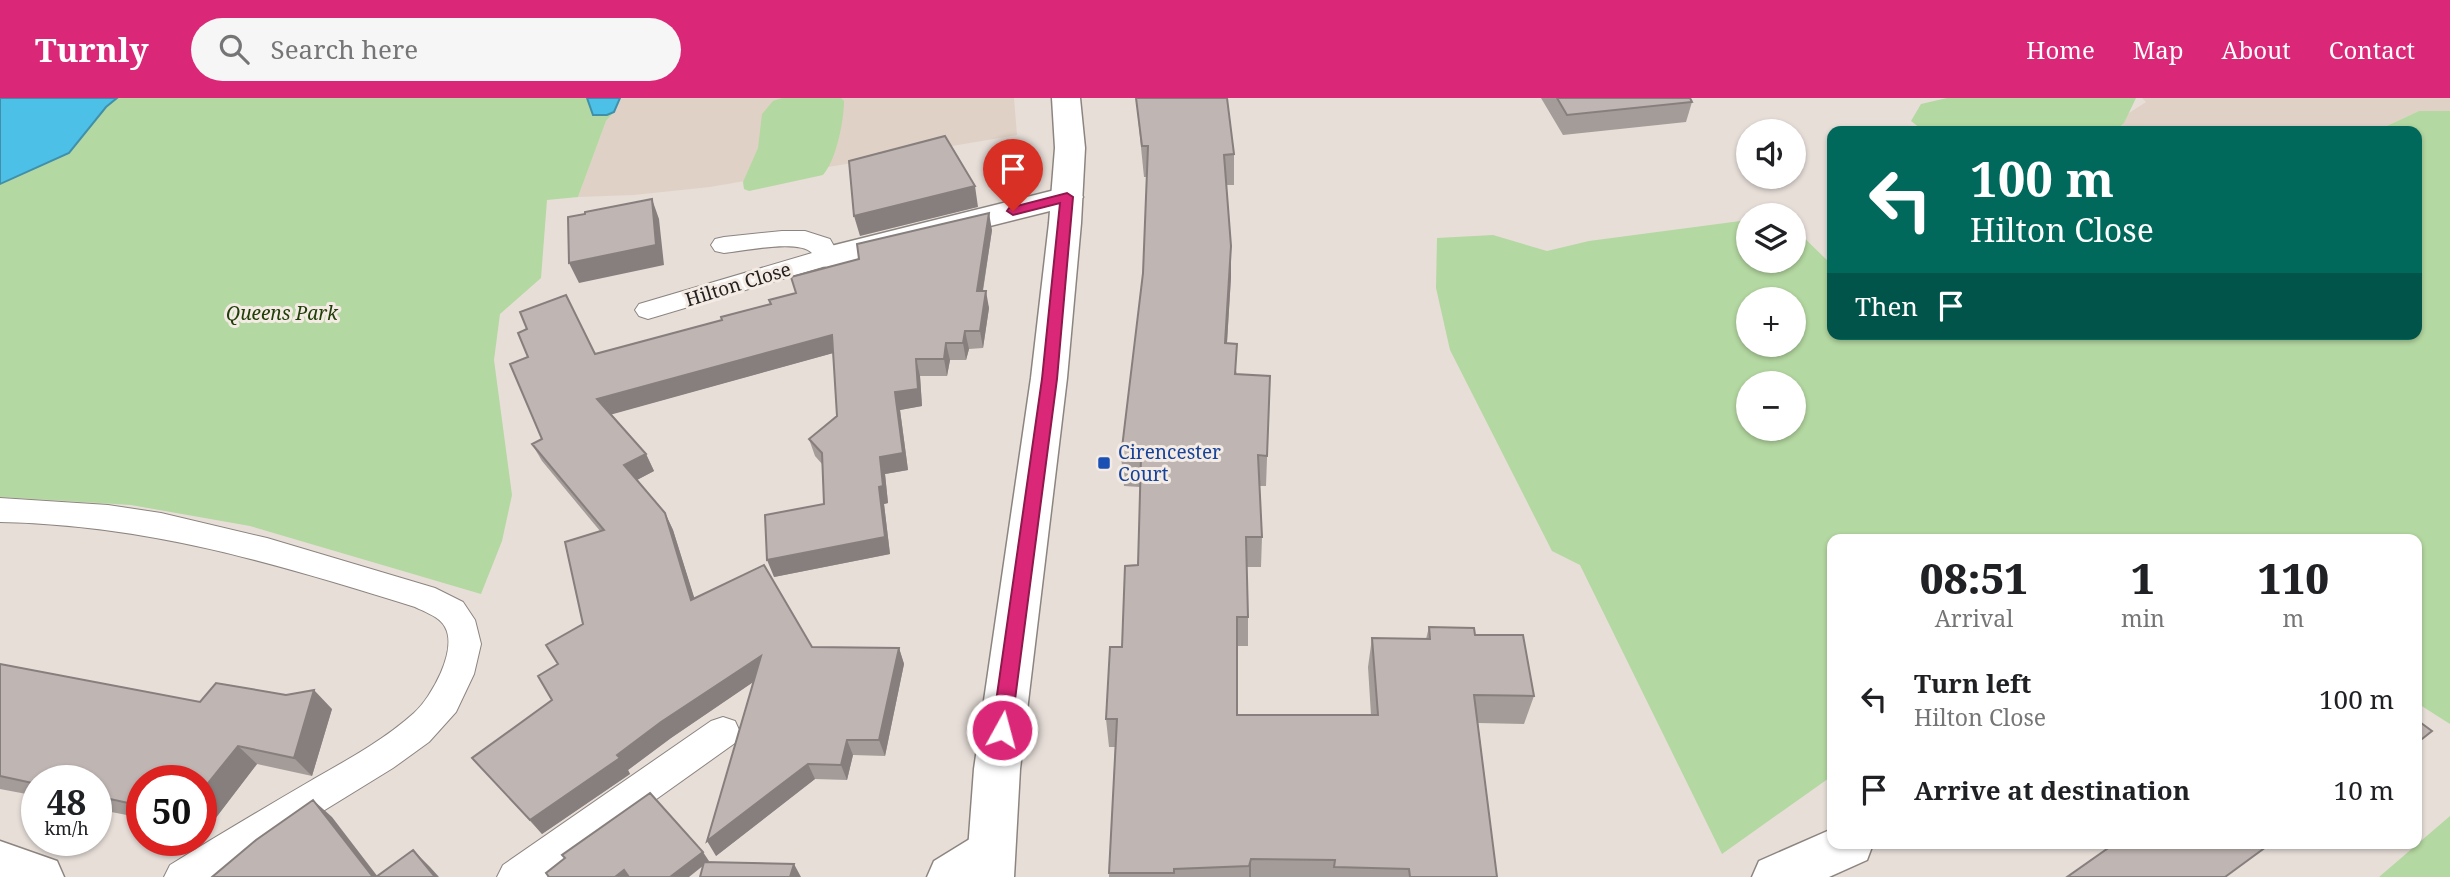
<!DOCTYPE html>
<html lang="en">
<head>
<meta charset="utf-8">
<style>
	:root { --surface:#fff; --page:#f6f6f6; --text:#202124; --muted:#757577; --accent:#db2777 }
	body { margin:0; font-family:"Noto Serif",serif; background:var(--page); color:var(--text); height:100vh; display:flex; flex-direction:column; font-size:26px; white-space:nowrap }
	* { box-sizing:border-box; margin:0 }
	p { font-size:23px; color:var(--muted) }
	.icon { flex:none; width:38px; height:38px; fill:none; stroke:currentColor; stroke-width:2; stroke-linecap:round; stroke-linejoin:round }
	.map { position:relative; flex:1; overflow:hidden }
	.drawer { position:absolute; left:1827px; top:436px; width:595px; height:315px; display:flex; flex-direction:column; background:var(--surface); border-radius:14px; box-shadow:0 2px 5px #0004 }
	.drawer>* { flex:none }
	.top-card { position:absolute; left:1827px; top:28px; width:595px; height:214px; border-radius:14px; box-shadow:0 2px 5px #0004; background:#00695c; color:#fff; overflow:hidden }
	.fabs { position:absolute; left:1736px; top:21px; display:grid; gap:14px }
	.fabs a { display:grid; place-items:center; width:70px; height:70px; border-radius:50%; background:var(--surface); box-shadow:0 2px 5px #0004; font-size:35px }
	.speed { position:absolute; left:21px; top:667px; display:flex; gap:14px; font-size:35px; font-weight:700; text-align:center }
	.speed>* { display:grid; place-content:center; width:91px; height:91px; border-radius:50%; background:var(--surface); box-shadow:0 2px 5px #0004; line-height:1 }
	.speed small { font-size:18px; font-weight:400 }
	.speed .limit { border:10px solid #d22; background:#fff; color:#111 }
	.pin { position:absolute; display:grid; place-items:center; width:60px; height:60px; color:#fff; margin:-72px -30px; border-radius:50% 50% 50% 0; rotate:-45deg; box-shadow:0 0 7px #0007 }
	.pin .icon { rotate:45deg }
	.me { position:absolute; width:77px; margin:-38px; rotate:7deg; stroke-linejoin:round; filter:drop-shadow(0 0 5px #0008) }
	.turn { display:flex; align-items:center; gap:24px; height:147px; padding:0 28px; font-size:32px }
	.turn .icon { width:91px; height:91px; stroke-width:2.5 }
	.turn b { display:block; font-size:49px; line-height:60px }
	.then { display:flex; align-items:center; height:66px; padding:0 28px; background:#0003; gap:14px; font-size:26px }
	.eta { display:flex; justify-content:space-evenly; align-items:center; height:119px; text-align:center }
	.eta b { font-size:42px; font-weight:800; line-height:49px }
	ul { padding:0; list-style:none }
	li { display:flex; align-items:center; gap:21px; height:91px; padding:0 28px }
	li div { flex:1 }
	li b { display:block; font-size:26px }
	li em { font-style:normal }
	header { display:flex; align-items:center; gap:42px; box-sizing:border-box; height:98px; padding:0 35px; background:var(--accent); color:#fff }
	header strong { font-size:33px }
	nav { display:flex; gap:38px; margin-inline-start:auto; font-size:24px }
	.search { width:490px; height:63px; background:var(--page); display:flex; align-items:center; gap:18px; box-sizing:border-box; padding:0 24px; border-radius:38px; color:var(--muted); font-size:26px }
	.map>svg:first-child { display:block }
	.built { fill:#e0d1c6 }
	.green { fill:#b4d8a1; fill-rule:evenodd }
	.water { fill:#4cc0e7; stroke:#4090ab; stroke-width:2 }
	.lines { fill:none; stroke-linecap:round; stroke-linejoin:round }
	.lane-casing { stroke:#8c847f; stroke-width:2 }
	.street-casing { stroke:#8c847f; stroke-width:3 }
	.secondary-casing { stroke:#8c847f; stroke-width:3 }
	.lane { fill:#fff; fill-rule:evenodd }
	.street { fill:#fff; fill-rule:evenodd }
	.secondary { fill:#fff; fill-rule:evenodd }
	.wall { fill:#a49c99 }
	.shaded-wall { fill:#867f7d }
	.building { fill:#bfb5b2; stroke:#867f7d; stroke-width:2 }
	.route { fill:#db2777; stroke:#8e194d; stroke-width:2 }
	.transit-dot { fill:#1a4fb4; stroke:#f4ebe5; stroke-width:2.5 }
	.labels { text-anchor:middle; stroke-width:6; stroke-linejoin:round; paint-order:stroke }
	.street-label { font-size:19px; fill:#23201e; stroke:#f4ebe5 }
	.park-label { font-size:19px; font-style:italic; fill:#203f08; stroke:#f4ebe5 }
	.transit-label { font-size:19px; fill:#164399; stroke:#f4ebe5; text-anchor:start }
</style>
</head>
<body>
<header>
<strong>Turnly</strong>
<div class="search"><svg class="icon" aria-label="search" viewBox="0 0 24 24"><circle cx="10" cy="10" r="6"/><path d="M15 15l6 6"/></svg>Search here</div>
<nav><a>Home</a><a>Map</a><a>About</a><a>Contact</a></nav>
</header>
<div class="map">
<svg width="2450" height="779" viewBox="0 0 2450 779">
	<rect width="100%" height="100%" fill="#e7ded8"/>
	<path class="built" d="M620 0H1014L1017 37 710 89 634 97 578 99 606 23 614 14Z
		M2142 0H2450V13H2419L2376 33H2101L2146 4Z"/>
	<path class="green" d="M0 0H620L614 14 606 23 578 99 547 102 541 180 500 216 494 262 512 397 502 443 481 496 250 428 131 407 0 399Z
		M782 0H841L844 3C844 23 836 63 823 77L749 93 744 91 743 84 758 50 762 16 773 3Z
		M1947 0H2136L2124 25 2115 33H1924L1911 23 1921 6Z
		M2419 13H2450V626L2417 605V441H1832V678L1722 756 1580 467 1552 453 1450 252 1436 190 1437 140 1493 137 1547 153 1589 143 1748 122V163H1794V130L1832 167V236H2417V33H2376ZM1794 201V247H1748V201ZM1794 285V331H1748V285Z
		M2450 718V779H2379Z"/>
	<path class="water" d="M0 0H117L106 9 69 55 0 86Z
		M587 0H620L614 14 607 17H593Z"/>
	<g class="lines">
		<g class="lane-casing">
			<path id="lane" d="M782 133H805L830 141 840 159 836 165 648 221 639 218 635 212 639 206 812 155C798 141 744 153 724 155L715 153 711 147 715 141 724 139Z
				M0 400 108 407 161 415 267 440 435 490 463 504 475 522 481 546 474 576 456 614 429 644 393 670 216 779H164L170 767C217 738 264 710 312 682 347 662 384 642 414 615 431 600 458 552 445 529 440 519 425 514 415 509 273 465 149 427 0 424Z
				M723 619 735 623 740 634 735 645 547 779H497L503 767 711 623Z"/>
		</g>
		<g class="street-casing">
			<path id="street" d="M1067 89 1078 92 1083 99 1078 106 827 169 815 166 811 159 815 152Z
				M1832 731V746H1873L1867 762 1829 779H1752L1759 763Z
				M990 733 1007 739 1014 755 1007 771 994 779H927L934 763 973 739Z
				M0 743 57 763 64 779H0Z"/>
		</g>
		<g class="secondary-casing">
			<path id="secondary" d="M1052 0H1080L1085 50 1081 125 1067 280 1020 671 1014 779H966L974 671 1031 280 1049 125 1055 50Z"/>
		</g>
		<use href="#lane" class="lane"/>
		<use href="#street" class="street"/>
		<use href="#secondary" class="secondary"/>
	</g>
	<path class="wall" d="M1136 0H1227L1234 56V87H1226L1231 148V179L1227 245 1237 276 1270 278 1266 388H1259L1262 439 1261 469H1247L1248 519V548H1237V617H1371L1368 569 1372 540 1426 541 1429 529 1475 537 1534 598 1524 626 1478 625 1497 779H1109L1115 649H1109L1106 621 1122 549 1138 467 1140 389 1124 388 1121 358 1143 175 1147 79H1144Z
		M1541 0H1690L1692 4 1686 24 1563 37Z
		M992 132 983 193 989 210 983 250 969 251 966 262H950L947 278H920L922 308 900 312 908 372 885 376 888 405 884 406 890 456 774 479 824 406 822 366 815 358 809 341 837 318 833 255 611 316 646 356 654 373 637 382 665 415 673 432 694 500 812 549 899 550 904 566 885 658 853 657 847 682 815 681 716 758 753 584 671 640 628 672 630 676 542 736 472 660 552 602 558 566 583 526 600 433 542 363 532 346 542 341 528 259 527 231 595 256 722 222 771 206 796 195Z
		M0 566 200 604 332 611 312 678 257 666 205 734 201 733V682H142V720L96 711V682H37V698L0 691Z"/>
	<path class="shaded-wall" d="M975 88 978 109 860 138 854 118Z
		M652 101 659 121 664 167 579 185 569 165Z
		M989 115 992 132 980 210 977 193Z
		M1231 148V179L1225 276V245Z
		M986 193 989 210 983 250 980 233Z
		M965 233 969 251 966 262 963 245Z
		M832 237 837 254 606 318 597 301Z
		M946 245 950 262 947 278 944 261Z
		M916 261 920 278 922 308 900 312 908 372 885 376 888 405 884 406 890 456 774 479 767 462 880 359 895 294Z
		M646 356 654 373 633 384 624 367Z
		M665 415 673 432 700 518 691 502Z
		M899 550 904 566 885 658 879 642Z
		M761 558 768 574 671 640 628 672 630 676 542 736 530 722 661 624Z
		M314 592 332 611 312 678 294 660Z
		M847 642 853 657 847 682 841 667Z
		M238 648 257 666 205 734 201 730V694Z
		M808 666 815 681 716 758 707 743Z
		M313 702 332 719 378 779H373Z
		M413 752 430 769 439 779H435Z
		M703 754 709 763 689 779H670Z
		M1251 761V779H1249V768Z
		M794 766 801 779H790Z
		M624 772 629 779H615Z"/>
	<path class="building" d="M1136 0H1227L1234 56 1224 57 1231 148 1225 245 1237 246 1235 276 1270 278 1267 358 1258 357 1262 439H1246L1248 519H1237V617H1378L1372 540 1430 541 1429 529 1474 530 1475 537H1523L1534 598 1474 597 1497 779H1410L1409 771 1334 769 1335 762 1251 761 1249 768 1174 771V775H1109L1117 621H1106L1110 549H1122L1125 468 1138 467 1141 359 1121 358 1143 175 1148 48H1142Z
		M1557 0H1690L1692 4 1567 17Z
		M945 38 975 88 854 118 849 63Z
		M652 101 656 147 569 165 568 119 585 116V114Z
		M989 115 977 193H986L980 233H965L963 245H946L944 261H916L918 291 895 294 903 355 880 359 883 388 879 389 885 439 767 462 765 417 824 406 822 355 809 341 837 318 832 237 597 301 646 356 624 367 665 415 691 502 764 467 812 549 899 550 879 642H847L841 667 808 666 707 743 761 558 661 624 617 657 620 660 530 722 472 660 552 602 538 578 558 566 546 547 583 526 565 444 604 432 532 346 542 341 510 266 528 259 518 235 527 231 520 214 566 197 595 256 722 222 721 219 771 206 769 202 796 195 791 179 859 161 857 146Z
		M0 566 200 604 216 585 286 597 314 592 294 660 238 648 201 694V682H142V708L96 698V682H37V686L0 678Z
		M2417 622 2432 633 2417 645Z
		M650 695 703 754 670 779H629L624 772 615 779H549L546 775 565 760 562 757Z
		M313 702 373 779H212L256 742Z
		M2114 746H2270L2225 779H2067Z
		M413 752 435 779H376Z
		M704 764 794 766 790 779H700Z"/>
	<path class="route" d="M1067 95 1073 99 1057 281 1011 632 1008 638 1002 640 995 638 992 632 1042 281 1060 105 1013 117 1007 113 1009 110Z"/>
	<rect class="transit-dot" x="1097" y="358" width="14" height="14" rx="3.5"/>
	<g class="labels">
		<g class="street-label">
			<text transform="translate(738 186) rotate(-17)" y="7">Hilton Close</text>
		</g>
		<g class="park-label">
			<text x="282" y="222">Queens Park</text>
		</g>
		<g class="transit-label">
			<text x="1118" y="361">Cirencester<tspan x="1118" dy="22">Court</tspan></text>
		</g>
	</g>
</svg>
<div class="fabs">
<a><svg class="icon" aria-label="sound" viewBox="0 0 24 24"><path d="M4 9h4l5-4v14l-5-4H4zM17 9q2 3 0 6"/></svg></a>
<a><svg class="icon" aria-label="layers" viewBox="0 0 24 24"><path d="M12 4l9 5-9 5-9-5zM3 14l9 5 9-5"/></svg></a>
<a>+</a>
<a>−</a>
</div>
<div class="speed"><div>48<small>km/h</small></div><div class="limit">50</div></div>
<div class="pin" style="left:1013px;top:113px;background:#d93025"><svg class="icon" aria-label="arrive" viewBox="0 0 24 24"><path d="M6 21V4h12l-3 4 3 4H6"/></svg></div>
<svg class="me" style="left:1002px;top:632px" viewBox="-20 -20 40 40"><circle r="17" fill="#db2777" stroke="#fff" stroke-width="3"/><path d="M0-11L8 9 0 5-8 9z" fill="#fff"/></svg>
<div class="top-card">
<div class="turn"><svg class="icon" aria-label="left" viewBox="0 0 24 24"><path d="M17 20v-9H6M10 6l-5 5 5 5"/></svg><div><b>100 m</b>Hilton Close</div></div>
<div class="then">Then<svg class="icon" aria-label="arrive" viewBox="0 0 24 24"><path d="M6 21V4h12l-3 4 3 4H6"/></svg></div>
</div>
<section class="drawer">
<div class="eta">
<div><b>08:51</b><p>Arrival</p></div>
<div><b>1</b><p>min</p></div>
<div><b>110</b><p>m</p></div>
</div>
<ul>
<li><svg class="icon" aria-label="left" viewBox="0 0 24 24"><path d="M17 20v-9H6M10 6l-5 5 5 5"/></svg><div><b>Turn left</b><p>Hilton Close</p></div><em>100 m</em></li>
<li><svg class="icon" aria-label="arrive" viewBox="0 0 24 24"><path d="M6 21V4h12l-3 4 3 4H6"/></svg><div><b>Arrive at destination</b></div><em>10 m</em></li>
</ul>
</section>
</div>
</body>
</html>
